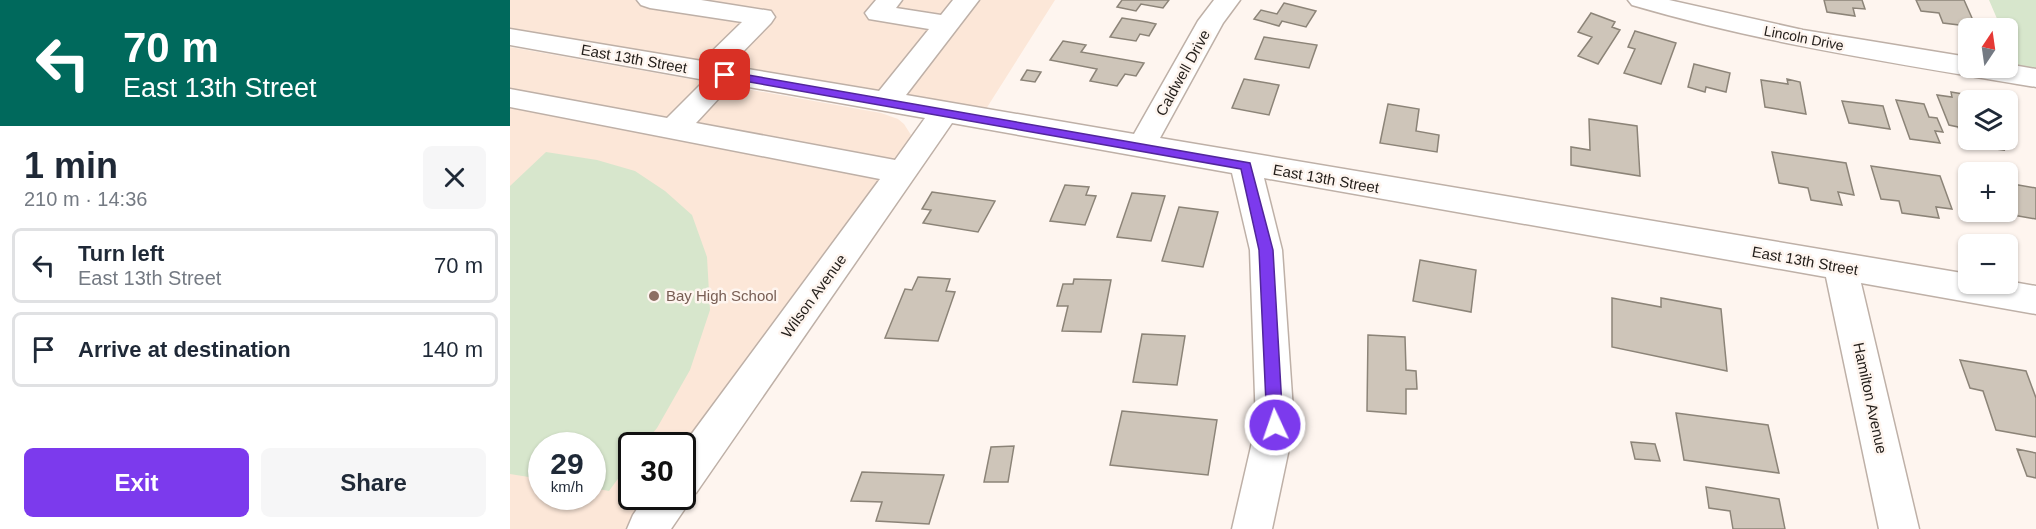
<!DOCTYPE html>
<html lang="en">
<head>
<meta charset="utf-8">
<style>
	:root { --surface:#fff; --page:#f6f6f7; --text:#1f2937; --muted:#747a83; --line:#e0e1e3; --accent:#7c3aed }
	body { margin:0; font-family:Helvetica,sans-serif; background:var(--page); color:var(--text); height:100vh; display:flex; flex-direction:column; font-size:22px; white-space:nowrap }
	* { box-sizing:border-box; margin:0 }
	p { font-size:20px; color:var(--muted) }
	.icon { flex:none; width:33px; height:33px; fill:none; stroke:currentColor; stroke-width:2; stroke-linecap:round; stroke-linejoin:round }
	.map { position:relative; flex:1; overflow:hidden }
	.panel { display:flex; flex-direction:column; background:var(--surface); width:510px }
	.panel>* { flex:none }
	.banner { background:#00695c; color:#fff; overflow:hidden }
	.needle { width:39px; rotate:13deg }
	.buttons { position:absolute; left:1448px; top:18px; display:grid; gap:12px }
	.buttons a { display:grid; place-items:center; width:60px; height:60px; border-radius:9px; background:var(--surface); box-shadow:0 2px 4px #0004; font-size:30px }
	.speed { position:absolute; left:18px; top:432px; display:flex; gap:12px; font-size:30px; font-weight:700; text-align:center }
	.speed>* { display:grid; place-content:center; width:78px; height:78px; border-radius:50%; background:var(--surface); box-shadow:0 2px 4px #0004; line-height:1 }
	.speed small { font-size:15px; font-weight:400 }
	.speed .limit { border:3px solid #111; border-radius:9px; background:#fff; color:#111 }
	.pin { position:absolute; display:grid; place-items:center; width:51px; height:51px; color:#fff; margin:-26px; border-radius:12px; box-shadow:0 3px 9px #0006 }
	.me { position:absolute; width:66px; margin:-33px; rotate:357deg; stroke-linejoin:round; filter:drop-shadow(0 0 4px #0008) }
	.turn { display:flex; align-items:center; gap:21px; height:126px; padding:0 24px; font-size:27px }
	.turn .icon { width:78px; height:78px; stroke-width:2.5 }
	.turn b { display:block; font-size:42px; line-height:51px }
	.round { display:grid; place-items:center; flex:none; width:63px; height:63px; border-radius:9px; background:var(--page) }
	.headline { display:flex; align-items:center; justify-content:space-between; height:102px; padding:0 24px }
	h1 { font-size:36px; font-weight:700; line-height:45px }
	.button { display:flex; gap:12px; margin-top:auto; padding:12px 24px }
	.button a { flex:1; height:69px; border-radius:9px; background:var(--accent); color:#fff; font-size:24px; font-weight:700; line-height:69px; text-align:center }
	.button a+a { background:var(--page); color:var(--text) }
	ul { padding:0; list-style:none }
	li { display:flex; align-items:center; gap:18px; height:75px; margin:0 12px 9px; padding:0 12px; border:3px solid var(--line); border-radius:9px }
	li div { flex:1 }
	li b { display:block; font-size:22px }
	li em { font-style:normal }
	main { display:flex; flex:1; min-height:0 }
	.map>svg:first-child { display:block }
	.built { fill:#fce7d8; fill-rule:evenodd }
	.green { fill:#d7e6cc }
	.building { fill:#cec5b9; stroke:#8c8478; stroke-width:1.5 }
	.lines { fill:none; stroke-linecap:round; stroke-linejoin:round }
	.minor-casing { stroke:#beb0a7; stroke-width:3 }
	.minor { fill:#fff; fill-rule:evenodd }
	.route { fill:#7c3aed; stroke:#51269a; stroke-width:1.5 }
	.education-dot { fill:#8d6e63; stroke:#fef5ef; stroke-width:2 }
	.labels { text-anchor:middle; stroke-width:5; stroke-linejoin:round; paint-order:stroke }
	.far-street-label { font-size:14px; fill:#221d19; stroke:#fef5ef }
	.street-label { font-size:15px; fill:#221d19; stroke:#fef5ef }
	.education-label { font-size:15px; fill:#785e54; stroke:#fef5ef; text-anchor:start }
</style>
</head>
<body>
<main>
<section class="panel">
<div class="banner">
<div class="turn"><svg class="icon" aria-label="left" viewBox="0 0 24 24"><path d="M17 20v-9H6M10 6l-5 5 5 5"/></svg><div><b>70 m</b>East 13th Street</div></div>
</div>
<div class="headline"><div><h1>1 min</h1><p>210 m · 14:36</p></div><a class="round"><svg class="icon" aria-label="close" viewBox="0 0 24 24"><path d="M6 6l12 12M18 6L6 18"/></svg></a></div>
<ul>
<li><svg class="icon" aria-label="left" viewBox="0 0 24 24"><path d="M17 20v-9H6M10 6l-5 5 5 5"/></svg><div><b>Turn left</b><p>East 13th Street</p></div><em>70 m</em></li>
<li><svg class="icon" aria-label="arrive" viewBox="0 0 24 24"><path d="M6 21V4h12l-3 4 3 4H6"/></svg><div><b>Arrive at destination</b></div><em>140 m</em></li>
</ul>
<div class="button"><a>Exit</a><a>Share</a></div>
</section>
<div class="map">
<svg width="1526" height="529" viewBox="0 0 1526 529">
	<rect width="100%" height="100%" fill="#fef5ef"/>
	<path class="built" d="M0 0H545L476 109 0 28Z
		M0 47 371 113 388 119 394 124 401 135 399 140 173 455 172 446H122V496L142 497 118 529H0ZM32 446H82V496H32Z"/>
	<path class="green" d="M1479 0H1526V69L1505 65 1497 44V28H1491Z
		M36 152 87 160 125 171 155 191 182 215 197 257 200 310 180 370 147 428 133 445 122 446 121 461 99 491 83 488 82 446H32L31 479 0 474V186Z"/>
	<path class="building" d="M612 0H659L653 8 631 4 626 11 607 7Z
		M1314 0H1352L1355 9 1343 8 1345 16 1317 12Z
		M1406 0H1454L1466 27 1433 23 1429 13 1411 11Z
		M774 3 806 11 796 27 772 21 769 26 744 19 751 10 767 14Z
		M1081 13 1105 22 1102 27 1110 30 1088 64 1068 56 1082 37 1068 32Z
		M612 18 637 22 646 24 639 36 630 34 626 41 600 37Z
		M1125 31 1166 43 1151 84 1114 73 1125 49 1118 47Z
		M754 37 807 45 799 68 745 59Z
		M553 41 576 45 571 52 634 63 626 76 615 74 607 86 580 81 587 69 540 60Z
		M1184 64 1220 73 1216 92 1196 87 1195 92 1178 87Z
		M517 70 531 72 525 82 511 80Z
		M734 79 769 85 759 115 722 108Z
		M1277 79 1290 82 1296 114 1255 107 1251 80 1278 84Z
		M1441 92 1459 95 1460 99 1470 100H1458V140H1489L1494 150 1455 145 1448 127 1439 125 1427 95 1442 97Z
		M1386 100 1414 104 1419 117 1427 118 1433 132 1425 131 1430 143 1400 139Z
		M1332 101 1373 106 1380 129 1339 123Z
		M878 104 909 109 906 131 929 135 927 152 870 143Z
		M1079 119 1127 126 1130 176 1061 165V147L1080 150Z
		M1262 152 1336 163 1344 195 1328 192 1332 205 1301 200 1298 188 1269 183Z
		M1361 166 1430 176 1442 209 1426 207 1429 218 1392 213 1389 201 1371 199Z
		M1497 183 1526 188V219L1503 215 1501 210H1497Z
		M555 185 579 187 576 195 586 196 575 225 540 221Z
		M422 192 485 201 468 232 413 223 421 210 412 209Z
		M622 193 655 196 641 241 607 237Z
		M669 207 708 212 693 267 652 261Z
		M910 260 966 270 961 312 903 301Z
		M408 277 440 279 436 291 445 292 428 341 375 338 395 289 402 290Z
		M564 279 601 280 591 332 552 331 558 306H547L553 284H563Z
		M1102 298 1151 307V298L1211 309 1217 371 1102 347Z
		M632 334 675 336 667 385 623 382Z
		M858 335 895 337 896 370 906 371 907 389H896V414L857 411Z
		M1450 360 1516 371 1526 398V437L1486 430 1473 391 1460 388Z
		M612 411 707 420 698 475 600 465Z
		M1166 413 1258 425 1269 473 1174 460Z
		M1121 442 1145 444 1150 461 1125 459Z
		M504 446 498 482H474L481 447Z
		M1507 449 1526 453V478L1517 476Z
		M352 472 434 475 419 524 366 521 372 502 341 501Z
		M1196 487 1269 499 1275 529H1223L1220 511 1199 508Z"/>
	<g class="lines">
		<g class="minor-casing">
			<path id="minor" d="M127 0H191L261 11 265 17 261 23 219 66 369 91 419 29 359 19 355 13 366 0H392L386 8 431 15 443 0H469L396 95 624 134 688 21 704 0H730L713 23 650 138 1458 274V284H1497V281L1526 286V314L1351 283 1409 529H1369L1316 277 754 178 772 250 784 425 762 529H722L746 425 740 250 722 173 442 123 186 493 180 496 174 510 161 529H117L123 515 136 496H172V447L370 179 0 107V89L157 118 195 80 0 45V29L192 61 232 22 140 8 131 5ZM222 84 415 118 385 160 186 123Z
				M1118 0H1159L1293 30 1458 57V68H1497V64L1526 69V87C1391 64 1254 44 1122 5Z"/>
		</g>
		<use href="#minor" class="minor"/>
	</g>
	<path class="route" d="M215 71 740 163 763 250 773 425 770 430 765 432 759 430 757 425 749 250 731 169 211 77 209 75Z"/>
	<circle class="education-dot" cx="144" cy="296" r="6"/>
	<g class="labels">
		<g class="far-street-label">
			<text transform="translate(1294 38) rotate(11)" y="5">Lincoln Drive</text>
		</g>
		<g class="street-label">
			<text transform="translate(124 59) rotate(10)" y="5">East 13th Street</text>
			<text transform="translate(673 73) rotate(-61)" y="5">Caldwell Drive</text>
			<text transform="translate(816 179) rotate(10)" y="5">East 13th Street</text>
			<text transform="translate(1295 261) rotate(10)" y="5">East 13th Street</text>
			<text transform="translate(304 296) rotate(-54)" y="5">Wilson Avenue</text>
			<text transform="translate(1360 398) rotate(78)" y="5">Hamilton Avenue</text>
		</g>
		<g class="education-label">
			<text x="156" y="301">Bay High School</text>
		</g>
	</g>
</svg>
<div class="buttons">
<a><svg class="needle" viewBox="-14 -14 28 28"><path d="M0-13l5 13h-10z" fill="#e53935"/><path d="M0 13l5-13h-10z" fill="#747a83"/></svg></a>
<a><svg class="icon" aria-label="layers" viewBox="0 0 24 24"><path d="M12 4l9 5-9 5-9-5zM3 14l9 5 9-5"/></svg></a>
<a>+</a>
<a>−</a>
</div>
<div class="speed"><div>29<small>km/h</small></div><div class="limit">30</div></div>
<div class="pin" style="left:215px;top:75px;background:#d93025"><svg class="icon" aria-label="arrive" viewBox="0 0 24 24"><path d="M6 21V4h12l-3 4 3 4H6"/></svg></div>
<svg class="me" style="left:765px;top:425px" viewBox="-20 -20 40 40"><circle r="17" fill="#7c3aed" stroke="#fff" stroke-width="3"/><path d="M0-11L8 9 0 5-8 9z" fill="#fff"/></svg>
</div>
</main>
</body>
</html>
